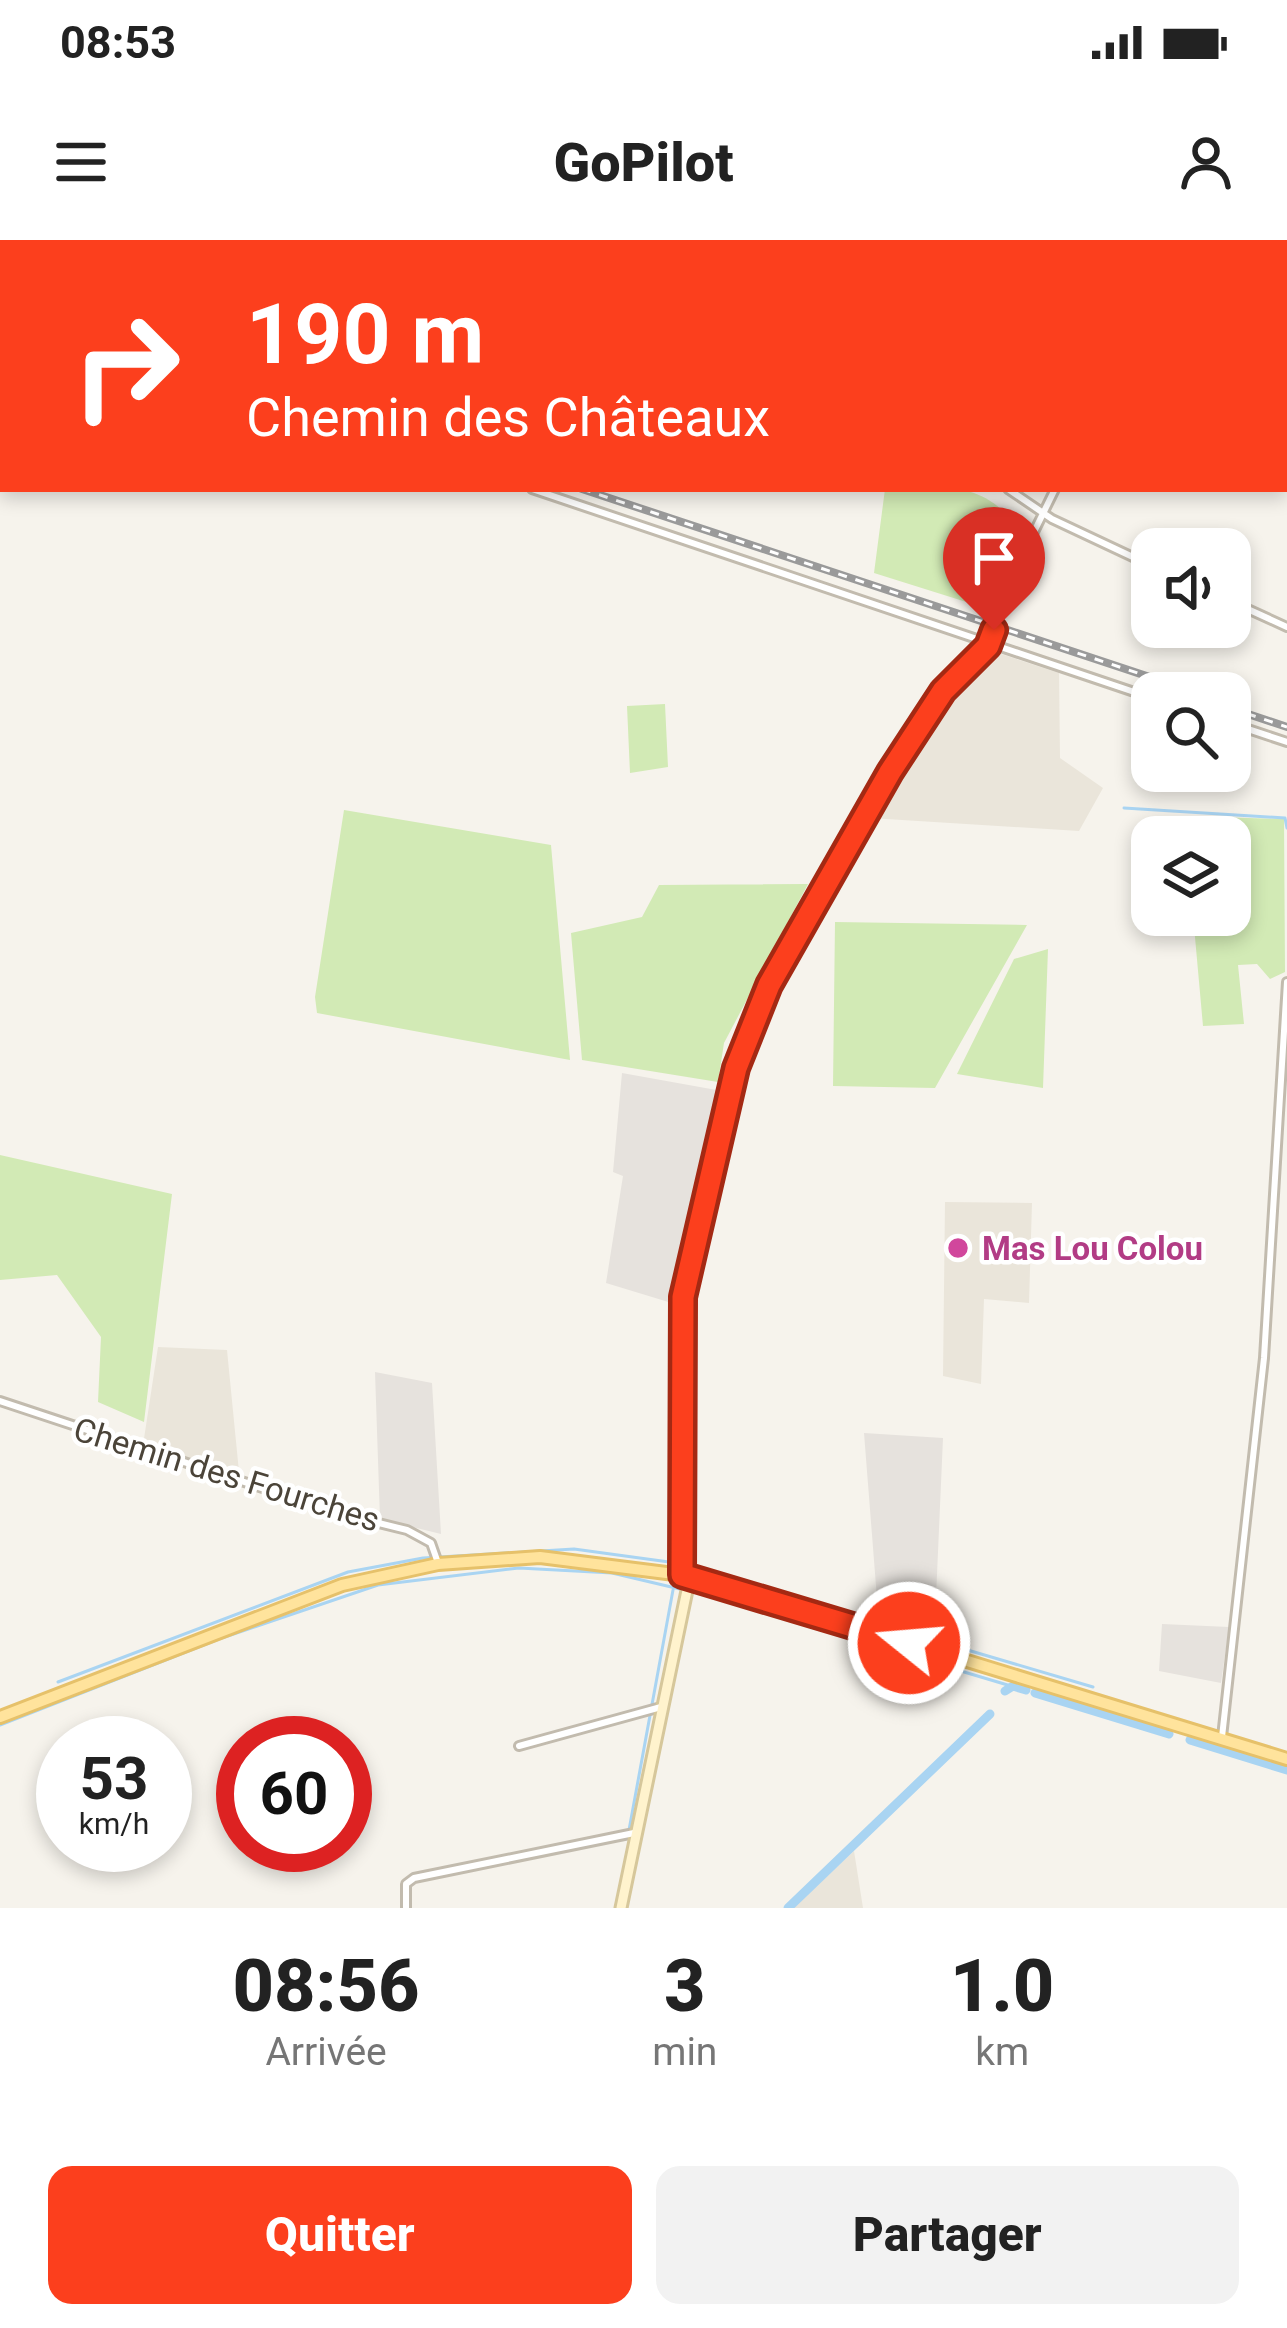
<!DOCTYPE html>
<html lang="fr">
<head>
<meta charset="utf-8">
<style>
	:root { --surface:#fff; --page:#f2f2f2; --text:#222; --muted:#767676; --accent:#fc3f1d }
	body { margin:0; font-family:Roboto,sans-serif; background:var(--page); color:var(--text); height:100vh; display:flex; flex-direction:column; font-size:45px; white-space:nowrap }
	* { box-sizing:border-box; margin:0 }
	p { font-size:39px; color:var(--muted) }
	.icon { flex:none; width:66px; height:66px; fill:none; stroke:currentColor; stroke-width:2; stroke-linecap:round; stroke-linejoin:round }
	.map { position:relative; height:1668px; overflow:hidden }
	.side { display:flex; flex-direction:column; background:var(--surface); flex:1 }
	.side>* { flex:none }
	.hud { position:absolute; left:0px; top:0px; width:1287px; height:252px; box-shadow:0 6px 18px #0003; background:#fc3f1d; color:#fff; overflow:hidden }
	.controls { position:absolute; left:1131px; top:288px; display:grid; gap:24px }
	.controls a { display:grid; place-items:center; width:120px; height:120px; border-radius:24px; background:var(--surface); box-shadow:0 6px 18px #0003; font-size:60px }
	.speed { position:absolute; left:36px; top:1476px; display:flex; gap:24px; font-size:60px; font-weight:700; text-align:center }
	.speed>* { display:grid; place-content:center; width:156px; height:156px; border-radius:50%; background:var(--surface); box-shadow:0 6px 18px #0003; line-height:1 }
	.speed small { font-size:30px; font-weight:400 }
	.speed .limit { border:18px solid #d22; background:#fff; color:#111 }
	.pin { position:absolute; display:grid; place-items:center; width:102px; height:102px; color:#fff; margin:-123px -51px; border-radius:50% 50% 50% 0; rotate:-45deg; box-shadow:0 0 12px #0007 }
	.pin .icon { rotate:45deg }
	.me { position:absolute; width:132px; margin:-66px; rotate:287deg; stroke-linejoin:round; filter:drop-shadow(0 0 9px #0008) }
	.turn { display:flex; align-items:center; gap:42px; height:252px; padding:0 48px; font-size:54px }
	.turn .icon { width:156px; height:156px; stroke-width:2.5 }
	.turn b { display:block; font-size:84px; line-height:102px }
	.eta { display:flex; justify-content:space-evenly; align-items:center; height:204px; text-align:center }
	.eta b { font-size:72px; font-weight:800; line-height:84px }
	.primary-button { display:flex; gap:24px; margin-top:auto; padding:24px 48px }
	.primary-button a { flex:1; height:138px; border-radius:24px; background:var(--accent); color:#fff; font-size:48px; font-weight:800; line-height:138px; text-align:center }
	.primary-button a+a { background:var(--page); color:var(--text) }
	.status { display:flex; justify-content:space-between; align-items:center; height:84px; padding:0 60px; background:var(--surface); direction:ltr }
	.status svg { height:33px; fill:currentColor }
	header { display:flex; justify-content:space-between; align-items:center; height:156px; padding:0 48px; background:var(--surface); font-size:54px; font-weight:800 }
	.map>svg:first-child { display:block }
	.residential { fill:#eae5da }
	.industrial { fill:#e6e2dd }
	.green { fill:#d2eab5 }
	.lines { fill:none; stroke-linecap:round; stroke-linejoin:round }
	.stream { stroke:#a9d4f2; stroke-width:3 }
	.canal { stroke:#a9d4f2; stroke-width:9 }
	.street-casing { stroke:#c2bbae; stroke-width:12 }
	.secondary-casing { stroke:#d6c79b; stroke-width:15 }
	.primary-casing { stroke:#e6c16a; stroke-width:16 }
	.street { stroke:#fff; stroke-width:6 }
	.secondary { stroke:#fff3cd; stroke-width:9 }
	.primary { stroke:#ffe39c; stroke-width:10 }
	.rail-casing { stroke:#9a9a9a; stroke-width:8 }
	.rail { stroke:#fff; stroke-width:3; stroke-dasharray:9; stroke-linecap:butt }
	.route-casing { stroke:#a42913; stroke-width:30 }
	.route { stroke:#fc3f1d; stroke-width:21 }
	.hotel-dot { fill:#d1479c; stroke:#fff; stroke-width:4.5 }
	.labels { text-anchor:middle; stroke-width:9; stroke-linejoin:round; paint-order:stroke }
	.hotel-label { font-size:33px; font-weight:bold; fill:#b23c85; stroke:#fff; text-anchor:start }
	.street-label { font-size:33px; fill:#4b4439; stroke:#fff }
</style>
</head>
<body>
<div class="status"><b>08:53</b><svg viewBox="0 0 49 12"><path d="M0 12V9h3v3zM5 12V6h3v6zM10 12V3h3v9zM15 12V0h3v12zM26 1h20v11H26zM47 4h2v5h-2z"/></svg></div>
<header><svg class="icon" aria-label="menu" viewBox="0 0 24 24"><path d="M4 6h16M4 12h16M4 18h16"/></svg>GoPilot<svg class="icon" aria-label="person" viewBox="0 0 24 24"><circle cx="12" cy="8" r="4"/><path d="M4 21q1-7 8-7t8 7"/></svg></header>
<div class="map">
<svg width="1287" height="1668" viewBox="0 0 1287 1668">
	<rect width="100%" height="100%" fill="#f6f3ec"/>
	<path class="residential" d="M992 411 1059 433 1060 518 1103 548 1079 591 870 578 936 466Z
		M945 962 1032 963 1029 1063 984 1059 981 1144 943 1136Z
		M158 1107 227 1110 239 1232 143 1205Z
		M854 1611 863 1668H793Z"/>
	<path class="industrial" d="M622 833 722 851 675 1064 606 1043 623 936 613 932Z
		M375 1132 432 1143 441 1294 380 1279Z
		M864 1193 943 1198 934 1403 879 1384Z
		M1162 1384 1229 1387 1221 1443 1159 1431Z"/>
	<path class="green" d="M885 249C942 249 984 237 1019 291L979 366 874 333Z
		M665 464 668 527 630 533 627 466Z
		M344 570 551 605 570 820 317 773 315 757Z
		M1185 576 1284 579 1285 732 1270 739 1257 724 1238 725 1244 784 1203 786 1193 675H1230V597H1187Z
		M808 644 724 803 718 842 582 820 571 693 642 677 659 645Z
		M835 682 1027 685 935 848 833 846Z
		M1048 709 1043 848 957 834 1014 719Z
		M0 915 172 954 144 1182 98 1162 101 1097 57 1035 0 1040Z"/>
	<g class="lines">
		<path class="stream" d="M1124 568 1285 578 1287 588
			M693 1351 1011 1446
			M58 1442 348 1332 423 1318 574 1309 669 1322 1093 1447
			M0 1485 219 1399 378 1345 519 1328 612 1333 684 1350
			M629 1590 673 1350"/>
		<path class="canal" d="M1005 1451 1013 1446 1026 1450
			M1035 1453 1169 1494
			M1190 1500 1287 1530
			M788 1668 990 1474"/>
		<g class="street-casing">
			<path id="street" d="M289 0 298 3
				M1171 3 1172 0
				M0 73 3 74
				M532 249 1152 458
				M1008 249 1052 279 1152 326
				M1230 361 1287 387
				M1230 483 1287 502
				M0 1161 338 1273 407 1290 431 1303 438 1323
				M682 1334 683 1057 736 828 769 745 890 533 942 450 988 405 1008 345 1055 249
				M1222 1497 1264 1118 1287 742
				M519 1506 661 1467
				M406 1668V1644L414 1638 634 1593"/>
		</g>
		<g class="secondary-casing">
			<path id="secondary" d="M621 1668 690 1336"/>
		</g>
		<g class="primary-casing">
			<path id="primary" d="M0 1477 342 1345 438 1324 540 1317 690 1336 1287 1519"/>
		</g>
		<use href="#street" class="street"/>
		<use href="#secondary" class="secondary"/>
		<use href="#primary" class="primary"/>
		<g class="rail-casing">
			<path id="rail" d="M0 61 3 62
				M582 249 1198 453
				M1230 468 1287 487"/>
		</g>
		<use href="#rail" class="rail"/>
	</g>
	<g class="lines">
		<g class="route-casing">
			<path id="route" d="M909 1403 682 1335 683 1057 736 828 769 745 890 532 943 451 988 406 994 390"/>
		</g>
		<use href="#route" class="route"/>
	</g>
	<circle class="hotel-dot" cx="958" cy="1008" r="12"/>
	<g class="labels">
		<g class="hotel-label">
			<text x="982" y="1020">Mas Lou Colou</text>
		</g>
		<g class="street-label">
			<text transform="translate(227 1234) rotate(17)" y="12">Chemin des Fourches</text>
		</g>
	</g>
</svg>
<div class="controls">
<a><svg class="icon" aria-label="sound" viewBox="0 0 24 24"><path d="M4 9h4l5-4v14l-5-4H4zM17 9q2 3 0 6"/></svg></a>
<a><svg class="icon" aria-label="search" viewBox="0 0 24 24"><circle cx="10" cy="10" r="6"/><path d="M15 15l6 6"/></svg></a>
<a><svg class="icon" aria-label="layers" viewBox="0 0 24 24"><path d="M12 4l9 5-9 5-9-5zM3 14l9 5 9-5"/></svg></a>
</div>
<div class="speed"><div>53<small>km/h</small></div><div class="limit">60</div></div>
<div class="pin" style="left:994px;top:390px;background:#d93025"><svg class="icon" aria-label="arrive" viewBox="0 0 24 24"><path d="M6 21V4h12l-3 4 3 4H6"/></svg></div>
<svg class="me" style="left:909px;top:1403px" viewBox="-20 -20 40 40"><circle r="17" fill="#fc3f1d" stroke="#fff" stroke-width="3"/><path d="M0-11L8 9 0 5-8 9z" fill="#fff"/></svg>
<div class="hud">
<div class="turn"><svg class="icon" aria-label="right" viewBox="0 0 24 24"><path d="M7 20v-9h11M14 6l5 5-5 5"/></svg><div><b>190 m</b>Chemin des Châteaux</div></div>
</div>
</div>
<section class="side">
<div class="eta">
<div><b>08:56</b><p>Arrivée</p></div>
<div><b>3</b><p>min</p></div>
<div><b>1.0</b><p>km</p></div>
</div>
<div class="primary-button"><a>Quitter</a><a>Partager</a></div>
</section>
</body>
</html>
